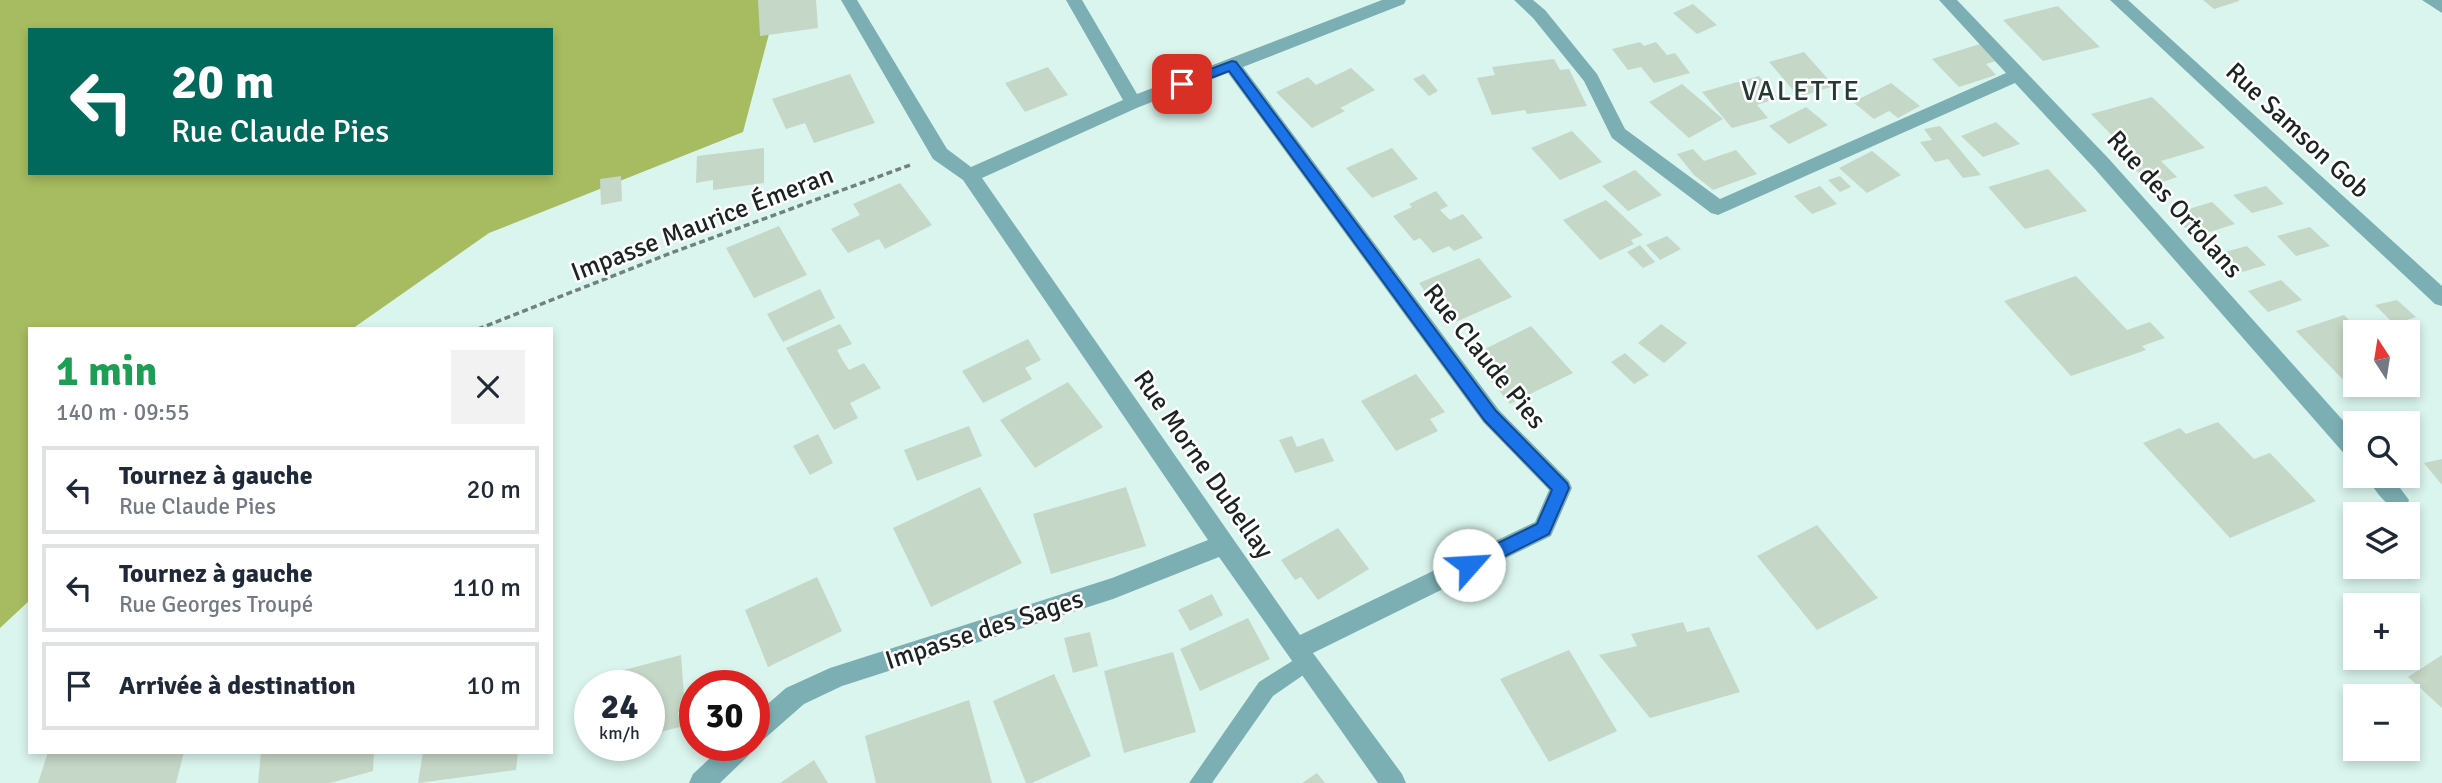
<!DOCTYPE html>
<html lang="fr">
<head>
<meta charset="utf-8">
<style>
	:root { --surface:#fff; --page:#f2f2f3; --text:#1f2937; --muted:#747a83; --line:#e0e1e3 }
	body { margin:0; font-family:Signika,sans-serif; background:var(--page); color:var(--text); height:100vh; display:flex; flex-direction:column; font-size:26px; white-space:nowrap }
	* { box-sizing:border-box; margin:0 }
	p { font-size:23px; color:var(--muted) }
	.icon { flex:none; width:38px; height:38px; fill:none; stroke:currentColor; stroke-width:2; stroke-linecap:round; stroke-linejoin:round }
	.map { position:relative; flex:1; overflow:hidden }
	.panel { position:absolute; left:28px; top:327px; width:525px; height:427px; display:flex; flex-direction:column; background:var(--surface); border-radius:0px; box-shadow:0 4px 10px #0003 }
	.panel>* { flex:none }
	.hud { position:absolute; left:28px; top:28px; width:525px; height:147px; border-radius:0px; box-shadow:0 4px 10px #0003; background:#00695c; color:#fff; overflow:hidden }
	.needle { width:46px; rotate:348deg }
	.tools { position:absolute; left:2343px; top:320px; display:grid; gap:14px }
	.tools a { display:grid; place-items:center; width:77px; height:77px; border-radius:0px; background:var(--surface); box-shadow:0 4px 10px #0003; font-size:35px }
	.speed { position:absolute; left:574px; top:670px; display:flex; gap:14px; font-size:35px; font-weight:700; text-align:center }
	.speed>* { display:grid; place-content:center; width:91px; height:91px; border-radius:50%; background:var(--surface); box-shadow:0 4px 10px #0003; line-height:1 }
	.speed small { font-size:18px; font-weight:400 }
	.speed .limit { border:10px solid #d22; background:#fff; color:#111 }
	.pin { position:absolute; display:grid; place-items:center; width:60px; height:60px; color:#fff; margin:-30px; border-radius:14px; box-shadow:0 4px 10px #0006 }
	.me { position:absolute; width:77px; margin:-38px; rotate:64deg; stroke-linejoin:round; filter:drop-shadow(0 0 5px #0008) }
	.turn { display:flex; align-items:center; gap:24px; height:147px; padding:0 28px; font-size:32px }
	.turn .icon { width:91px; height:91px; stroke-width:2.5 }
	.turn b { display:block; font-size:49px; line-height:60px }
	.round { display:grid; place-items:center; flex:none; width:74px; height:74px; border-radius:0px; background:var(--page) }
	.overview { display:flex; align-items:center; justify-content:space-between; height:119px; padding:0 28px }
	h1 { font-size:42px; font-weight:700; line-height:52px; color:#1e9e55 }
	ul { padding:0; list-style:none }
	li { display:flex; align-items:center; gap:21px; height:88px; margin:0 14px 10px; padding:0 14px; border:4px solid var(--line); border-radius:0px }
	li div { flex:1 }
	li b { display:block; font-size:26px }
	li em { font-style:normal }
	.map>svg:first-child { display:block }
	.forest { fill:#a7bb60; fill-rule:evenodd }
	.building { fill:#c5d7c7 }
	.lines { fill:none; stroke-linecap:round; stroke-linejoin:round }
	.path { stroke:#71827e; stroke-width:3.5; stroke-dasharray:6 3.5; stroke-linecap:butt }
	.lane { fill:#7cafb4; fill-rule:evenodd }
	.street { fill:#7cafb4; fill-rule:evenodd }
	.route { fill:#1a73e8; stroke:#114b97; stroke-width:2 }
	.labels { text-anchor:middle; stroke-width:5; stroke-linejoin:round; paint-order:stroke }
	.street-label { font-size:26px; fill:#1b2422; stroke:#fff }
	.neighbourhood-label { font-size:28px; letter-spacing:2px; fill:#243a34; stroke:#fff }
</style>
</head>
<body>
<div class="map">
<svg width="2442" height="783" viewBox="0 0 2442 783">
	<rect width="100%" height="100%" fill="#daf5ed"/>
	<path class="forest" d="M0 0H778L743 132 489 233 352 329H30V600L0 628ZM30 30H551V173H30Z"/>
	<path class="building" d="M758 0H816L818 28 760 36Z
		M2203 0H2239V1L2214 9Z
		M1693 4 1717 25 1697 34 1673 13Z
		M2058 6 2076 24 2100 47 2043 61 2003 20Z
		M1640 42 1644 46 1656 42 1667 55 1675 53 1690 73 1654 83 1641 67 1628 70 1612 49Z
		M1980 44 1996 61 1986 64 1996 75 1959 87 1932 59Z
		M1804 52 1834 86 1799 97 1769 62Z
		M1554 59 1560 70 1569 69 1587 106 1527 114 1525 110 1492 115 1477 78 1495 75 1492 67Z
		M1048 67 1068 95 1025 112 1005 83Z
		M1351 68 1375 90 1340 108 1345 111 1312 128 1276 92 1308 77 1316 85Z
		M850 74 875 123 814 143 805 123 786 129 772 99Z
		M1424 74 1438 91 1429 96 1413 79Z
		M1759 76 1778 98 1757 105 1768 118 1732 128 1702 92Z
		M1891 83 1920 106 1898 118 1889 111 1874 119 1853 102Z
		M1682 84 1723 119 1689 138 1649 102Z
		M2152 97 2205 148 2161 161 2177 177 2151 186 2135 169 2143 167 2091 114Z
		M1806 107 1828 125 1789 144 1769 126Z
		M1996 122 2020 144 1983 157 1961 136Z
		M1940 126 1981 175 1963 178 1948 159 1935 162 1920 142 1932 140 1924 129Z
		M1572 131 1602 162 1560 180 1531 148Z
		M764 148V183L713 190V180L696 183 697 156Z
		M1392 148 1418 179 1372 198 1346 168Z
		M1693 149 1704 161 1736 150 1757 174 1713 190 1694 175 1677 154Z
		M1872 151 1901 175 1867 193 1839 168Z
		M2048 169 2087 211 2025 229 1988 187Z
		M1635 170 1662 195 1628 211 1602 186Z
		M621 176 622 201 601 205 600 179Z
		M1840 176 1851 187 1840 192 1828 180Z
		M900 183 932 225 885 249 879 239 848 253 831 229 860 215 853 204Z
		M1820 186 1837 204 1812 214 1794 196Z
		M2266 186 2284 204 2252 213 2233 195Z
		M1436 191 1448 206 1440 210 1450 220 1463 214 1483 238 1454 251 1449 246 1433 253 1420 238 1414 241 1393 216 1412 207 1409 204Z
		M1606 200 1643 235 1631 240 1634 244 1600 260 1563 220Z
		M2212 202 2235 224 2194 237 2172 214Z
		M779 226 807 275 754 298 726 248Z
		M2310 227 2330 246 2296 256 2277 236Z
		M1667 236 1681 249 1660 260 1646 245Z
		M1640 245 1655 262 1643 268 1627 252Z
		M2247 246 2266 265 2232 275 2214 255Z
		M1479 258 1512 297 1449 325 1419 283Z
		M2076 276 2127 330 2150 322 2165 338 2142 346 2146 350 2071 376 2004 301Z
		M2281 280 2302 300 2268 312 2248 291Z
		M820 289 835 318 783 342 767 314Z
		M2397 300 2416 317 2394 324 2375 305Z
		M2344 315 2361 332H2356V385H2383L2357 394 2296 331Z
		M840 324 852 344 837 350 843 361 849 370 864 363 881 388 850 403 858 418 834 430 786 348Z
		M1661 324 1687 343 1664 363 1638 343Z
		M1531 326 1573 373 1510 404 1471 356Z
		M1028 339 1041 360 1025 368 1032 379 983 403 962 371Z
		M1625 353 1649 375 1634 384 1611 362Z
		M1416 374 1445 412 1430 419 1438 431 1396 451 1361 401Z
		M1068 382 1103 427 1035 468 1000 420Z
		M2218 422 2254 459 2270 453 2316 501 2230 538 2143 443 2180 428 2186 434Z
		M969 426 982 456 917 481 904 450Z
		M818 434 833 463 810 475 793 446Z
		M1292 436 1297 447 1323 438 1334 461 1295 473 1279 440Z
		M2442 459V485L2424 463Z
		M980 487 1022 563 931 607 893 528Z
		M1126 487 1146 546 1051 574 1033 514Z
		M1817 525 1878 598 1817 630 1757 556Z
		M1338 528 1369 569 1318 600 1301 577 1295 580 1281 560Z
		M817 577 842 631 768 667 745 610Z
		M1212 594 1223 615 1190 631 1178 610Z
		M1248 618 1270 659 1200 691 1180 649Z
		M1683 622 1687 632 1709 627 1740 692 1650 718 1599 655 1637 646 1631 634Z
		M1090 632 1098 666 1073 673 1064 638Z
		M1569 650 1617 731 1549 762 1500 679Z
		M1173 652 1196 732 1124 753 1104 671Z
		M681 655 685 710 678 712 680 727 649 735V686H602L601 676Z
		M2442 655V708L2408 677Z
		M1054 674 1091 756 1032 783H1026L993 701Z
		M969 700 992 783H876L865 736Z
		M48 752H184L176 783H38Z
		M261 752H374L373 771 330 783H258Z
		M423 752H518L516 770 418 783Z
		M814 760 828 783H780Z
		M1317 773 1325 783H1302Z"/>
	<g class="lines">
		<path class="path" d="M478 329 671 253 913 164"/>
		<path class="lane" d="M1305 653 1312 655 1315 662 1312 669 1273 696 1212 783H1189L1259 682Z"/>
		<path class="street" d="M841 0H857L947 149 971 167 1123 100 1066 0H1082L1137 94 1382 0H1406L1404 4 1243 67 1499 410 1569 481 1572 488 1551 536 1313 653 1402 774 1406 783H1378L1219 557 1113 599 842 686 804 704 763 740 754 744V716L786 688 830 668 1112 578 1208 540 963 180 933 159ZM1228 73 1483 422 1549 490 1535 522 1300 635 982 178 1139 107Z
			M1514 0H1533L1545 10 1597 74 1625 129 1720 199 2006 73 1939 0H1957L2109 159 2356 435V460L2348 458 2095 169 2015 83 1718 215 1711 213 1612 138 1584 81 1533 18Z
			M2110 0H2128L2442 286V306L2435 304Z
			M2422 0H2442V13Z
			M2367 476H2391L2409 500 2406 507C2389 513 2374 490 2367 476Z
			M723 746H752L749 755 720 783H689L693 774Z"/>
	</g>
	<path class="route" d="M1232 61 1236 62 1496 411 1567 483 1569 488 1549 534 1475 571 1469 573 1463 571 1460 565 1463 560 1537 524 1552 490 1485 421 1229 71 1182 89 1176 84 1178 81Z"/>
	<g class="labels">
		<g class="street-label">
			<text transform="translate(2298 130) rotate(43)" y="9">Rue Samson Gob</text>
			<text transform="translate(2175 204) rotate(48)" y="9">Rue des Ortolans</text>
			<text transform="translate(702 223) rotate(-21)" y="9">Impasse Maurice Émeran</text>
			<text transform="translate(1485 356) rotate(51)" y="9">Rue Claude Pies</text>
			<text transform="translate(1204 464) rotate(55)" y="9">Rue Morne Dubellay</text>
			<text transform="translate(984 629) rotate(-18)" y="9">Impasse des Sages</text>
		</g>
		<g class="neighbourhood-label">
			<text x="1801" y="100">VALETTE</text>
		</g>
	</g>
</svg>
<div class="tools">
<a><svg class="needle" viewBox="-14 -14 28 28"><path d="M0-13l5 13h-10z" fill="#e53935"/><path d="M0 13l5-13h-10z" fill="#747a83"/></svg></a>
<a><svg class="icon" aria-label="search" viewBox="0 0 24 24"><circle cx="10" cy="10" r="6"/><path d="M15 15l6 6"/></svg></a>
<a><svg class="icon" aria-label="layers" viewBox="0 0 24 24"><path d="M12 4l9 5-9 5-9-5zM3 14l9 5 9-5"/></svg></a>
<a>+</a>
<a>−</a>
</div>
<div class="speed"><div>24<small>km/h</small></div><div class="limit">30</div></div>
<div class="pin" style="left:1182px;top:84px;background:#d93025"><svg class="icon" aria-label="arrive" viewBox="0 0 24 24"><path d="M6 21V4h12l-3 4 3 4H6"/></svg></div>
<svg class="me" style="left:1469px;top:565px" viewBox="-20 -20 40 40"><circle r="19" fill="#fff"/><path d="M0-13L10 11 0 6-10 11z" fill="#1a73e8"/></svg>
<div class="hud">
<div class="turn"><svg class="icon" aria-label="left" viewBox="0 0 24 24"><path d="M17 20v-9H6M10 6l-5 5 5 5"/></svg><div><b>20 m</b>Rue Claude Pies</div></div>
</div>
<section class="panel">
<div class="overview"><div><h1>1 min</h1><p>140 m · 09:55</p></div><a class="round"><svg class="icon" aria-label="close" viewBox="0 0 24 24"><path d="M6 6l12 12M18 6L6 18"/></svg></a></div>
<ul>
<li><svg class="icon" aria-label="left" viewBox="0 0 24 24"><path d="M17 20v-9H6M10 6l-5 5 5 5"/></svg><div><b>Tournez à gauche</b><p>Rue Claude Pies</p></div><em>20 m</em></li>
<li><svg class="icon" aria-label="left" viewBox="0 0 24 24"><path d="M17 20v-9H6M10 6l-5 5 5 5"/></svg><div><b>Tournez à gauche</b><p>Rue Georges Troupé</p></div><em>110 m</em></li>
<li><svg class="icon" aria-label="arrive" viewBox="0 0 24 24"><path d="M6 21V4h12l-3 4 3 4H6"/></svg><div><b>Arrivée à destination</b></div><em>10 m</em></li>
</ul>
</section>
</div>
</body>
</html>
